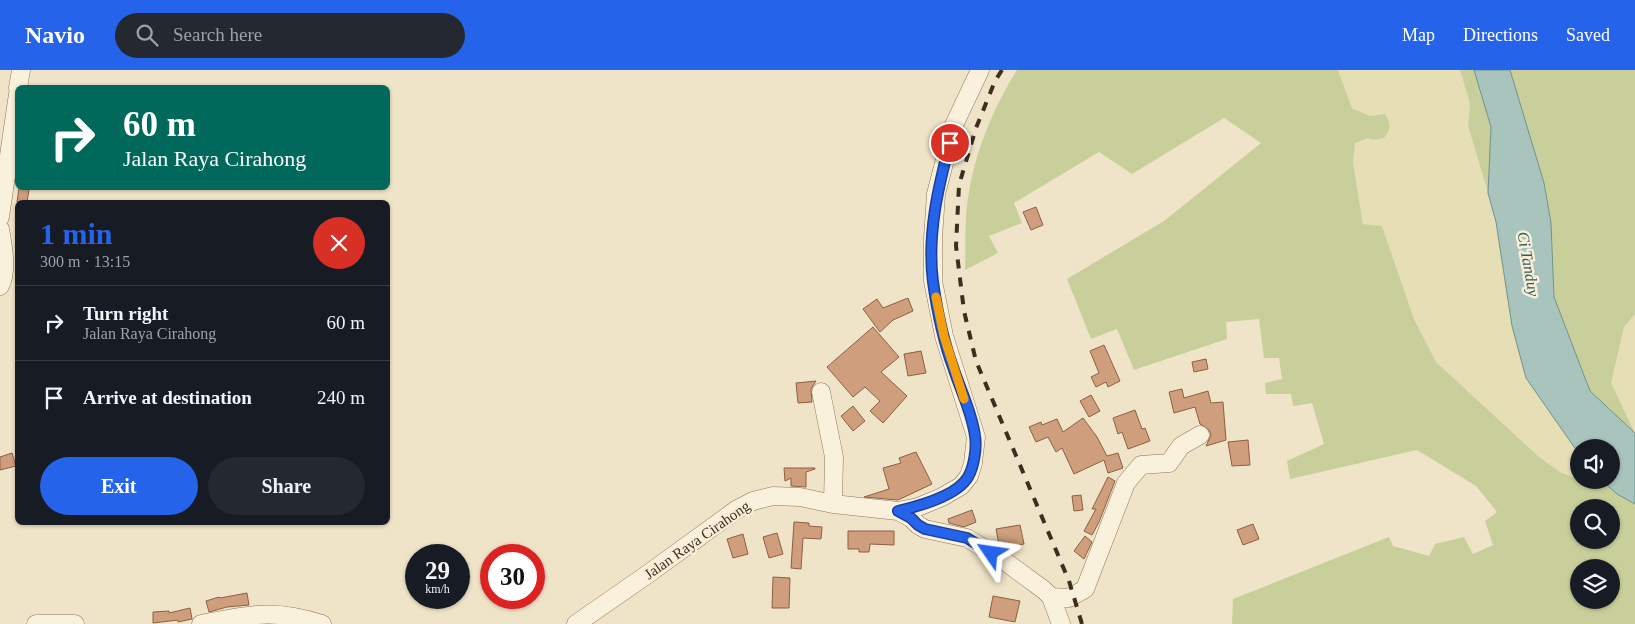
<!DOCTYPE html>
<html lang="en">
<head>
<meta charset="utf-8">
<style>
	:root { --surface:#171b24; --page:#242831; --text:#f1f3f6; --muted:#9ea1a6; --line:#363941; --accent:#2563eb }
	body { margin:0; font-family:Georgia,serif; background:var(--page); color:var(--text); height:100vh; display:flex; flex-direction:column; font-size:19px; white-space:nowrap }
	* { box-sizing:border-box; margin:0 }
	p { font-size:16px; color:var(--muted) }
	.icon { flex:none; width:28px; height:28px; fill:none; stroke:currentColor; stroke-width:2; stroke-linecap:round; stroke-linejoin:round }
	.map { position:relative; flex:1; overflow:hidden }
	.sheet { position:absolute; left:15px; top:130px; width:375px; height:325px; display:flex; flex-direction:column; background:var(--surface); border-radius:8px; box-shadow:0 1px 4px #0004 }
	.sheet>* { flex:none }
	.guide { position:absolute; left:15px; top:15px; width:375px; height:105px; border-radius:8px; box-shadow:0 1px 4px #0004; background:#00695c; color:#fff; overflow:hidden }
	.buttons { position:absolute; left:1570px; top:369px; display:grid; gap:10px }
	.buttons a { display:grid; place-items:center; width:50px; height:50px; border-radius:50%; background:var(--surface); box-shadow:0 1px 4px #0004; font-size:25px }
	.speed { position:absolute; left:405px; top:474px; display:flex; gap:10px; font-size:25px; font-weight:700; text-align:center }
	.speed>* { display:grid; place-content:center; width:65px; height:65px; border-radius:50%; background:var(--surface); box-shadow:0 1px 4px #0004; line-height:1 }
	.speed small { font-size:12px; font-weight:400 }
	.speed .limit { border:8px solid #d22; background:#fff; color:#111 }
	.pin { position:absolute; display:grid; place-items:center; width:42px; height:42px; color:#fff; margin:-21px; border:2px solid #fff; border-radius:50%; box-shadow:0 1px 5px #0007 }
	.me { position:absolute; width:55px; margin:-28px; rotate:302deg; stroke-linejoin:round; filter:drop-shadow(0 0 4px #0008) }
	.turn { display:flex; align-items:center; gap:18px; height:105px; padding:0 25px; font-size:22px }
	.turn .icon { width:65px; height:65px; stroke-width:2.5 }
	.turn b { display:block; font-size:35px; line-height:42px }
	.round { display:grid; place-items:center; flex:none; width:52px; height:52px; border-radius:26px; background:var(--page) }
	.head { display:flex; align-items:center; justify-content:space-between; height:85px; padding:0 25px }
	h1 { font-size:30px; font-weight:800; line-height:38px; color:var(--accent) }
	.primary-button { display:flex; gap:10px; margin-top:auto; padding:10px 25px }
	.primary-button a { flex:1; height:58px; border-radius:30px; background:var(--accent); color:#fff; font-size:20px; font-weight:800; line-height:58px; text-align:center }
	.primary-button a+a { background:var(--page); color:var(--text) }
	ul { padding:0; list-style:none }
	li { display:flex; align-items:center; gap:15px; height:75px; padding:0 25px; border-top:1px solid var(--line) }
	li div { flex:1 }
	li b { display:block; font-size:19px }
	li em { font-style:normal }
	header { display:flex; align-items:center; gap:30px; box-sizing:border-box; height:70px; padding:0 25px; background:var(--accent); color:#fff }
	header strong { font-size:24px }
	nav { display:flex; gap:28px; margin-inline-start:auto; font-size:18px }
	.search { width:350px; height:45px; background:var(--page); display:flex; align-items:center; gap:12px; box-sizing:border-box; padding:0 18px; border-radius:28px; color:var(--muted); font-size:19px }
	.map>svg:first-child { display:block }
	.farmland { fill:#e6deb5 }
	.green { fill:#c9cf9b; fill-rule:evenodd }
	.water { fill:#a9c4bc; stroke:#6f938a }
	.building { fill:#cf9f7d; stroke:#8d5f41 }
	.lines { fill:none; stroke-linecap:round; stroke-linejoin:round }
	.minor-casing { stroke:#8d765c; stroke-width:19 }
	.minor { stroke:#faf1dc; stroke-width:18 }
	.rail { stroke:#3d2e20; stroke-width:4; stroke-dasharray:9 9; stroke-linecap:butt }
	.route-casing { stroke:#184099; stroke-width:12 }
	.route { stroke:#2563eb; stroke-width:9 }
	.slow { stroke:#f59e0b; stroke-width:9 }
	.labels { text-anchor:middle; stroke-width:5; stroke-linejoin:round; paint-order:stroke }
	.street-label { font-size:15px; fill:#3d2e20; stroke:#f7eed8 }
	.water-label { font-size:16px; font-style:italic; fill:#2f5d5a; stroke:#f7eed8 }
</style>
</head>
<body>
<header>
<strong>Navio</strong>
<div class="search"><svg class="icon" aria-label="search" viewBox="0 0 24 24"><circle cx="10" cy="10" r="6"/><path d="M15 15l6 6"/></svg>Search here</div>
<nav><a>Map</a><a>Directions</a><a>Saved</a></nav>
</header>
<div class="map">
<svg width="1635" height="554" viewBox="0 0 1635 554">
	<rect width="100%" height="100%" fill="#f0e4c8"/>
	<path class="farmland" d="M1338 0H1460L1470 34 1468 57 1496 152 1512 256 1526 308 1579 385V406L1575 408 1560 402 1538 386 1436 292 1414 249 1382 156 1363 154 1353 93 1355 73 1368 68 1385 44 1370 46 1352 38Z
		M1635 244V361L1610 313 1624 257Z"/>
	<path class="green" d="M1017 0H1338L1352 38 1370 46 1385 44C1391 53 1391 60 1384 68L1373 70 1368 68 1355 73 1353 93 1363 154 1382 156 1414 249 1436 292 1538 386 1560 402 1575 408 1579 406V410H1601L1617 424 1635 434V554H1232L1233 529 1389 467 1393 476 1429 486 1435 474 1464 467 1473 484 1493 475 1485 451 1497 442 1476 416 1417 380 1290 409 1287 391 1324 374 1312 333 1293 336 1291 324H1266L1265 313 1282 309 1279 288H1264L1259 249 1226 252 1227 269 1134 300 1117 259 1091 269 1067 209 1164 151 1261 73 1224 48 1132 104 1099 82 1014 133 1022 153 989 166 998 183 965 200C966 175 964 147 969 122 976 79 994 37 1017 0ZM1579 438H1611V470H1579ZM1579 498H1611V530H1579Z
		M1460 0H1474L1491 57 1488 123 1468 56 1470 34Z
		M1510 0H1635V244L1624 257 1611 313 1635 363 1590 321 1554 227 1551 153 1544 113Z"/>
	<path class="water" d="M1474 0H1510L1544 113 1551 153 1554 227 1590 321 1635 363V434L1617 424 1601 410H1611V378H1579V384L1526 308 1512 256 1496 152 1488 123 1491 57Z"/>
	<path class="building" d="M19 118 29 120 27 132H17Z
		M1036 137 1043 155 1031 160 1023 142Z
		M908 228 913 241 893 250 880 262 863 239 877 229 883 238Z
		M873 257 899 287 881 302 907 326 883 353 870 341 880 331 865 317 853 327 827 297Z
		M1104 275 1120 311 1108 317 1106 312 1096 317 1091 307 1099 303 1090 281Z
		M921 281 926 303 908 306 904 284Z
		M1206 289 1208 299 1194 302 1192 292Z
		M816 311 811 319 812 332 798 333 796 313Z
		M1182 319 1184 328 1208 321 1211 333 1223 332 1226 370 1206 376 1211 365 1209 360 1200 354 1195 337 1174 343 1169 322Z
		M1091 325 1100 341 1089 347 1080 331Z
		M853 336 865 351 853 361 841 346Z
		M1135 340 1142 359 1145 358 1150 371 1128 379 1122 362 1118 364 1113 348Z
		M1083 348 1097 367 1107 386 1118 383 1123 398 1108 403 1104 390 1074 404 1062 378 1056 382 1048 367 1036 372 1029 357 1041 352 1042 355 1057 349 1063 362Z
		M1248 370 1250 395 1232 396 1228 372Z
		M916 382 932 414 898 430 864 427 889 419 883 398 901 393 899 388Z
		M12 383 16 396 0 400V387Z
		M784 398H815V399L806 402V417L791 416V408L785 411Z
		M1108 407 1115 411 1099 452 1092 465 1084 461 1096 439H1092Z
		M1081 425 1083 440 1074 441 1072 426Z
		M972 440 976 452 964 457 949 453 948 449Z
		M794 452 809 453V456L822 457 821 469 803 468 801 499 791 498Z
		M1253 454 1259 469 1243 475 1237 460Z
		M1020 455 1024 474 1003 477 999 475 996 459Z
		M848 461H894V475L870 474 869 482H859V479H848Z
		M777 463 783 484 769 488 763 467Z
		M743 464 748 484 733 488 727 469Z
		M1085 466 1092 472 1084 489 1074 481Z
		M773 507 790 508 789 538H772Z
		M247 523 249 535 227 537 209 542 206 531 219 527 220 528Z
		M993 526 1020 531 1015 552 989 547Z
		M190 538 192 549 178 552V550L153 553V542L169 541V543Z"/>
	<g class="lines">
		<g class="minor-casing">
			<path id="minor" d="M18 18 21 0
				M0 147 18 24
				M0 159C3 177 8 199 0 216
				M821 322 834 387 833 434
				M898 441 911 448 918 455 925 459 967 468 1003 490 1044 520 1051 527 1061 554
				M1051 527 1069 528 1085 519 1126 413 1141 395 1169 393 1181 376 1200 365
				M36 554H75
				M201 554C250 545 272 538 322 554
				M576 554 648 504 736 440 753 431 773 426 800 427 833 434 898 441 918 437 942 427 961 416 969 406 973 393 976 367 944 266 933 211V168L936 124 954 55 980 0"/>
		</g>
		<use href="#minor" class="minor"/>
		<path class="rail" d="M1002 0 995 11 976 58 959 115 956 176 964 241 976 291 1069 511 1082 554"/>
	</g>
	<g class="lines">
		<g class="route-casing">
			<path id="route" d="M950 73C938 117 927 165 933 212 937 240 943 270 953 297 960 319 972 342 975 366 977 377 974 397 968 407 957 426 919 436 898 441L911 448 918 455 925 459 967 468 991 483"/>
		</g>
		<use href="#route" class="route"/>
		<path class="slow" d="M936 227 944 266 964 329"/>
	</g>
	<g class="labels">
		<g class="street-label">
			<text transform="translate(697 470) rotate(-35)" y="5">Jalan Raya Cirahong</text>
		</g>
		<g class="water-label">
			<text transform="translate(1529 194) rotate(80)" y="6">Ci Tanduy</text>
		</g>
	</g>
</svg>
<div class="buttons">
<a><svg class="icon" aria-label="sound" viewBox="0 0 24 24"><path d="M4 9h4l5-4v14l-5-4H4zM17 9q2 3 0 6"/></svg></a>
<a><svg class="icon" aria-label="search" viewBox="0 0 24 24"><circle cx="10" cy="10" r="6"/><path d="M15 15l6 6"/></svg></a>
<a><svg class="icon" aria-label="layers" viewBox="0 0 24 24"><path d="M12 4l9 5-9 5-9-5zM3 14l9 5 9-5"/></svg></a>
</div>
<div class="speed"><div>29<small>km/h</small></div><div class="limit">30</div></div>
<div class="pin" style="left:950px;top:73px;background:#d93025"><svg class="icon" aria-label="arrive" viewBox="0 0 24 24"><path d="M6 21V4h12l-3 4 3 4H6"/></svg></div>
<svg class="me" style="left:991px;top:483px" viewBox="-20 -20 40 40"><path d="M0-17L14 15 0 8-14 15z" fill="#2563eb" stroke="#fff" stroke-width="4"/></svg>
<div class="guide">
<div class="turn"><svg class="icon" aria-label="right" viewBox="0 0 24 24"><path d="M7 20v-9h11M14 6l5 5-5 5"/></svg><div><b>60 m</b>Jalan Raya Cirahong</div></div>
</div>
<section class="sheet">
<div class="head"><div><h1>1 min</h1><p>300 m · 13:15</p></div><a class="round" style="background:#d93025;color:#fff"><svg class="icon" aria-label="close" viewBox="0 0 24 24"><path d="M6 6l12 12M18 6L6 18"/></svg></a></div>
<ul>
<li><svg class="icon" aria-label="right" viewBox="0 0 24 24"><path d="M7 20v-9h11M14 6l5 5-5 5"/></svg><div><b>Turn right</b><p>Jalan Raya Cirahong</p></div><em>60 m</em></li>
<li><svg class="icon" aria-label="arrive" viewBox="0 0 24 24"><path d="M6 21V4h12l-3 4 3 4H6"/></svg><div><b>Arrive at destination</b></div><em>240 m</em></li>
</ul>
<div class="primary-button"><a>Exit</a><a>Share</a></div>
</section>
</div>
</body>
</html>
